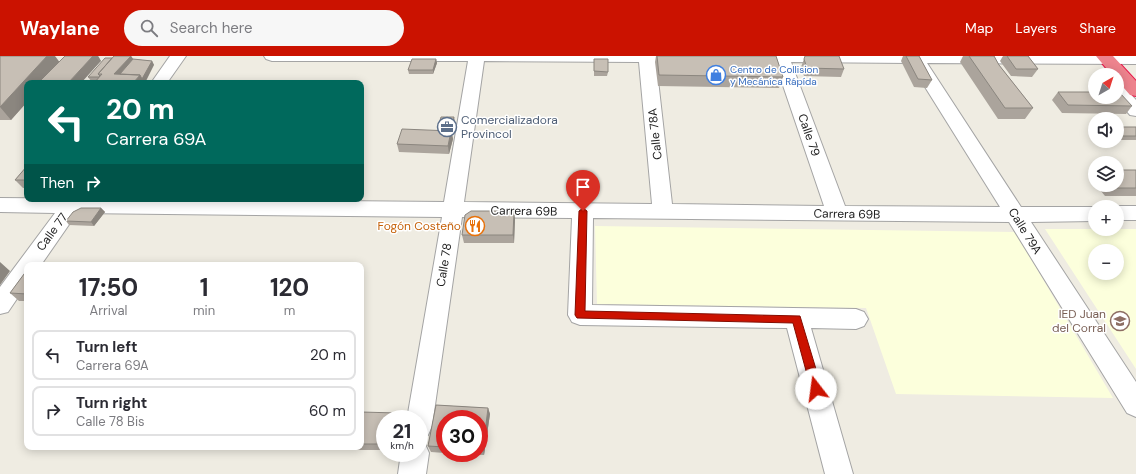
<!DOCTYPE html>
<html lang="en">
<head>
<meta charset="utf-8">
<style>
	:root { --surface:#fff; --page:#f7f7f7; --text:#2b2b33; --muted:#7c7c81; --line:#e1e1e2; --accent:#cb1200 }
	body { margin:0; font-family:"DM Sans",sans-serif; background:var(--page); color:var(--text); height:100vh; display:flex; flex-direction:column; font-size:15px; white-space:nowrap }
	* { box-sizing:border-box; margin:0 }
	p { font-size:13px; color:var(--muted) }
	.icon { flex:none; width:22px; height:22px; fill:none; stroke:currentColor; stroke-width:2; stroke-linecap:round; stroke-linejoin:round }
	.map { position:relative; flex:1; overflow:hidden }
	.sheet { position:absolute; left:24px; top:206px; width:340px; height:188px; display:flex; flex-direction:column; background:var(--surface); border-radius:8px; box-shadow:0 2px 10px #0003 }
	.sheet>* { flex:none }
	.banner { position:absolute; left:24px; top:24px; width:340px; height:122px; border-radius:8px; box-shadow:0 2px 10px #0003; background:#00695c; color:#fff; overflow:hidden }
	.needle { width:26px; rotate:39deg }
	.fabs { position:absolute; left:1088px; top:12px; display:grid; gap:8px }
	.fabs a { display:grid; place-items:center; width:36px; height:36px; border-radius:50%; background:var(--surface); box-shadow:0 2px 10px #0003; font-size:20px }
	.speed { position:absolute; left:376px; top:354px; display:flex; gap:8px; font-size:20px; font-weight:700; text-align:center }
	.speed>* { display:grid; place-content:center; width:52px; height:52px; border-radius:50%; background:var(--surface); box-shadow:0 2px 10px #0003; line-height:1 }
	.speed small { font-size:10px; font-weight:400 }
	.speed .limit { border:6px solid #d22; background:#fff; color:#111 }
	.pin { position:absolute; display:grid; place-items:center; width:34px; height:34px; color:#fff; margin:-41px -17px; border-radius:50% 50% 50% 0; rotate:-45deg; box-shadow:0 0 4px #0007 }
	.pin .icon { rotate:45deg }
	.me { position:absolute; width:44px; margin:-22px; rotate:345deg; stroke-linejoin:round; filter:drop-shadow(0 0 3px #0008) }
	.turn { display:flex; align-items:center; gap:14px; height:84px; padding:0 16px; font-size:18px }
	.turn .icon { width:52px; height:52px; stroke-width:2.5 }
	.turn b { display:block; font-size:28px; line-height:34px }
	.then { display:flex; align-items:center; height:38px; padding:0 16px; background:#0003; gap:8px; font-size:15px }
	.eta { display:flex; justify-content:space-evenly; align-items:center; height:68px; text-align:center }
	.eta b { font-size:24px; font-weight:700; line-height:28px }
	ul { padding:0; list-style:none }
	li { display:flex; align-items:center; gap:12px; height:50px; margin:0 8px 6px; padding:0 8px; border:2px solid var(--line); border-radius:8px }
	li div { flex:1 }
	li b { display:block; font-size:15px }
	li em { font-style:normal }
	header { display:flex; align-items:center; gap:24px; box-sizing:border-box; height:56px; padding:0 20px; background:var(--accent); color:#fff }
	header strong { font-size:19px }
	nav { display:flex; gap:22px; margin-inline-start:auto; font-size:14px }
	.search { width:280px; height:36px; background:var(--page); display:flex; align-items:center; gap:10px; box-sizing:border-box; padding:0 14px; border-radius:22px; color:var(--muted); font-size:15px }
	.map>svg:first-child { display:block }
	.education { fill:#fcffdc; fill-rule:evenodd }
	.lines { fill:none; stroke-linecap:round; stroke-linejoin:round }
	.minor-casing { stroke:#a4a4a4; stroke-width:2 }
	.highway-casing { stroke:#e7164a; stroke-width:2 }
	.minor { fill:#fff; fill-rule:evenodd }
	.highway { fill:#ed838d; fill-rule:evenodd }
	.wall { fill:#aba49c }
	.shaded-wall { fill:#8b867f }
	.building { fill:#c7bfb5; stroke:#8b867f }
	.route { fill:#cb1200; stroke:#840c00 }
	.labels { text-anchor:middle; stroke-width:3; stroke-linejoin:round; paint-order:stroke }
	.far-shop-label { font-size:10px; fill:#366cbe; stroke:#fff; text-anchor:start }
	.service-label { font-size:12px; fill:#4e5e75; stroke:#fff; text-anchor:start }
	.street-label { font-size:12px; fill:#1d1d1d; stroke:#fff }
	.food-label { font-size:12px; fill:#c56008; stroke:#fff; text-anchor:end }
	.education-label { font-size:12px; fill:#785e54; stroke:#fff; text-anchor:end }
</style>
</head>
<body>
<header>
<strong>Waylane</strong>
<div class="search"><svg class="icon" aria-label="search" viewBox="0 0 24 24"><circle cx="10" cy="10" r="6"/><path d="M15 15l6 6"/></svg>Search here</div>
<nav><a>Map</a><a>Layers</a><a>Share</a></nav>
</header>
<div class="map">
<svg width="1136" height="418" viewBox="0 0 1136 418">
	<rect width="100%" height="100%" fill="#efece2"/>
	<path class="education" d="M595 170 1015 176 1113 342 896 338 866 252 597 248Z
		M1045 173H1136V313ZM1095 195H1117V217H1095Z"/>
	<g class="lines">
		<g class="minor-casing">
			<path id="minor" d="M170 0H186L167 27H151Z
				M264 0H693L692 4 656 6 672 148 824 150 775 6 741 4 740 0H1136V8L927 7 1021 151H1096H1095V165L1031 166 1136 326V361L1127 357 1009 166 593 162 592 249 856 253 864 256 868 263 864 270 856 273 811 272 853 418H825L787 272 580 269 572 266 568 259 572 162 462 161 432 370 428 379 419 383V363H407L442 161 77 157 41 209H27V228L8 256 0 258V231L55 157 0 156V142L444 146 468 5H272L266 3ZM484 5 639 6 652 148 464 146ZM791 6 910 7 1000 151 845 150Z
				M1117 29 1123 30 1136 44V60L1130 59 1114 41H1117Z
				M1117 150H1136V164H1117V151H1112Z
				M419 385 425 388 429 397 426 418H398L401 397H419Z"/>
		</g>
		<g class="highway-casing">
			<path id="highway" d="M1096 0H1113L1136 25V40L1130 39 1117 24V19H1112Z"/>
		</g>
		<use href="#minor" class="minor"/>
		<use href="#highway" class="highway"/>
	</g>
	<path class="wall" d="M0 0 59 6 65 0H98L101 5 27 27V46L11 64H0Z
		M114 0H131L133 3 152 5 154 9 96 25H91L88 21 112 2Z
		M656 0H776L783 21 779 32 658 30 655 6Z
		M903 0H919L932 24 927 32 914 31 901 5Z
		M963 0H994L999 9 1033 52 1025 63H998L960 6Z
		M1003 0H1028L1038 13 1032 21 1011 20 1000 5Z
		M436 3 437 7 433 18H409L408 14Z
		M594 3 608 16 607 20H594Z
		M804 3 844 13 841 21 804 20 801 11Z
		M1058 36 1132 50 1126 58 1062 57 1052 44Z
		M455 66 452 76 453 83 449 98 399 96 397 88 439 74 438 72Z
		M1117 71H1136V84H1117Z
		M27 110V132H23L15 124Z
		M1136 114V140H1105L1096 129H1117Z
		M1095 117V128L1090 122Z
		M101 152 105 156 94 170 69 169 66 165Z
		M515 163 514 187H464L462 179Z
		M27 214V245H19L10 237Z
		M436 349 488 352 490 358 484 399 445 397H479V363H445V397L431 396 428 390Z
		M361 357H397L400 363H385L383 394H358L356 391H361Z"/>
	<path class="shaded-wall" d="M47 0H55L61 8 44 27H27V46L11 64 0 51Z
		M93 0H98L101 5 81 27H68Z
		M131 0 136 7 117 22 114 18Z
		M436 3 437 7 433 18V14Z
		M152 5 154 9 145 27H133Z
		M454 61 455 66 452 76 451 72Z
		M451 75 453 83 449 98 448 90Z
		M101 152 105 156 94 170 91 166Z
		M514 155 515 163 514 187 513 179Z
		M0 206 10 215 0 229Z
		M488 352 490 358 484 399 483 393Z
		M397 357 400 363H395Z
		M385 386V393L383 394 380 388Z"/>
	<path class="building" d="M0 0H47L0 51Z
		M65 0H93L68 27H38Z
		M114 0H131L114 18 140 19 133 27H94L102 18H98Z
		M657 0H776L783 21 659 19Z
		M805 0H839L844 13 807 12 804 3Z
		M906 0H919L932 24 918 23Z
		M969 0H994L999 9 1033 52H1005Z
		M1007 0H1028L1038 13H1016Z
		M105 2H112L98 18 100 20 99 21H88Z
		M133 3 152 5 142 23 140 19 120 18Z
		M412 3H436L433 14H408Z
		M594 3H608V16L594 15Z
		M1058 36H1095V41H1117V37H1120L1132 50 1068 49Z
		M441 61H454L451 72H438Z
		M1117 71H1136V80H1117Z
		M402 73 451 75 448 90 397 88Z
		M27 110V124H15Z
		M1117 114H1136V132H1112L1110 129H1117Z
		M81 152H101L91 166 66 165 73 156Z
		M471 155H514L513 179H462L465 159Z
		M27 214V238L10 237Z
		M436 349 488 352 483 393H479V363H445V391L428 390Z
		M361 356 397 357 395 363H385V386L380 388H361Z"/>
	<path class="route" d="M583 152 587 155 585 255 800 260 822 333 820 337 816 338 813 337 811 333 793 267 577 262 575 259 579 155Z"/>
	<defs>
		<g id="shop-ring" transform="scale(1)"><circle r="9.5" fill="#fff" stroke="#3f7fe0" stroke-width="1.5"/><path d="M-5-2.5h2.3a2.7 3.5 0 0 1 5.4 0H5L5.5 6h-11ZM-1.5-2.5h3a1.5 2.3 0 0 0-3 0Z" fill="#3f7fe0"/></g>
		<g id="office-ring" transform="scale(1)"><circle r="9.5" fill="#fff" stroke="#5c6f8a" stroke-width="1.5"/><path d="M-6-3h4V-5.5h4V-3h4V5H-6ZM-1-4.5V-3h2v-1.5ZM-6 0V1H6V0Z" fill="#5c6f8a"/></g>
		<g id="restaurant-ring" transform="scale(1)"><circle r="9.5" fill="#fff" stroke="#e8710a" stroke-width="1.5"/><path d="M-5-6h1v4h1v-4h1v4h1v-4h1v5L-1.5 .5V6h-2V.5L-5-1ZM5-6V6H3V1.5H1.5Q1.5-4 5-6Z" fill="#e8710a"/></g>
		<g id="school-ring" transform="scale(1)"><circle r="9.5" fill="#fff" stroke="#8d6e63" stroke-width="1.5"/><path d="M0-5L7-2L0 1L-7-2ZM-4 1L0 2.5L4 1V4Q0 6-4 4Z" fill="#8d6e63"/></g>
	</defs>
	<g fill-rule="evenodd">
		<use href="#shop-ring" x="716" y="19"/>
		<use href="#office-ring" x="447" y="71"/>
		<use href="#restaurant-ring" x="475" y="170"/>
		<use href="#school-ring" x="1120" y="265"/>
	</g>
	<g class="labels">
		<g class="far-shop-label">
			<text x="730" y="17">Centro de Collision<tspan x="730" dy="12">y Mecáníca Rápída</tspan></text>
		</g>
		<g class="service-label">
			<text x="461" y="68">Comercializadora<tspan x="461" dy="14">Provincol</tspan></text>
		</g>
		<g class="street-label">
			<text transform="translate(655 78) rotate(-96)" y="4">Calle 78A</text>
			<text transform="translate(809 79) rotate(71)" y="4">Calle 79</text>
			<text transform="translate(524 155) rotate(1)" y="4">Carrera 69B</text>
			<text transform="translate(847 158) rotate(1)" y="4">Carrera 69B</text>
			<text transform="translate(1025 175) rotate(58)" y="4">Calle 79A</text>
			<text transform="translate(52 176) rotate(-54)" y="4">Calle 77</text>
			<text transform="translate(444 209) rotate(-81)" y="4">Calle 78</text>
		</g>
		<g class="food-label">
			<text x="461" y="174">Fogón Costeño</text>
		</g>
		<g class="education-label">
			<text x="1106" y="262">IED Juan<tspan x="1106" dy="14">del Corral</tspan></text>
		</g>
	</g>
</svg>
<div class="fabs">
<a><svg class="needle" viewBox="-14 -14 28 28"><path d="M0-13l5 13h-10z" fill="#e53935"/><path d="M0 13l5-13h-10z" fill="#7c7c81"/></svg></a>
<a><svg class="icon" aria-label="sound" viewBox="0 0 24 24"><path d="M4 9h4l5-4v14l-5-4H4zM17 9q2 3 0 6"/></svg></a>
<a><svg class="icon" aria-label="layers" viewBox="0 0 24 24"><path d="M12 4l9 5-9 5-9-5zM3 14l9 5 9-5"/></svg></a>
<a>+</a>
<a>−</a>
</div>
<div class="speed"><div>21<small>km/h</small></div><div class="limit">30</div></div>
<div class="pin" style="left:583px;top:155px;background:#d93025"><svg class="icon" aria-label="arrive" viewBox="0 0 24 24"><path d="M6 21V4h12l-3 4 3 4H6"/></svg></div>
<svg class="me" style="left:816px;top:333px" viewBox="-20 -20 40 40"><circle r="19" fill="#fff"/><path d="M0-13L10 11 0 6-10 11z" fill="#cb1200"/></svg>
<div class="banner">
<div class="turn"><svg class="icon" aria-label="left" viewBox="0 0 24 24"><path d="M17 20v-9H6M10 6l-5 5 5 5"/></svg><div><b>20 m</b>Carrera 69A</div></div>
<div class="then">Then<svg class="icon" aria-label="right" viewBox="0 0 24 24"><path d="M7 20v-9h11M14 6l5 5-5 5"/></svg></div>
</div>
<section class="sheet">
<div class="eta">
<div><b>17:50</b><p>Arrival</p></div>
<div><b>1</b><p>min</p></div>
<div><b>120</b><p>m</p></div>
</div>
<ul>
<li><svg class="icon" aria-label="left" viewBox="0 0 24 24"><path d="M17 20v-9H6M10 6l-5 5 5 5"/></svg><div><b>Turn left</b><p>Carrera 69A</p></div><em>20 m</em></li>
<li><svg class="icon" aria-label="right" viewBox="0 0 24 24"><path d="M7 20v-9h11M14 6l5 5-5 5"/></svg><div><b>Turn right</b><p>Calle 78 Bis</p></div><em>60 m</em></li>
</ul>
</section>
</div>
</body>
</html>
